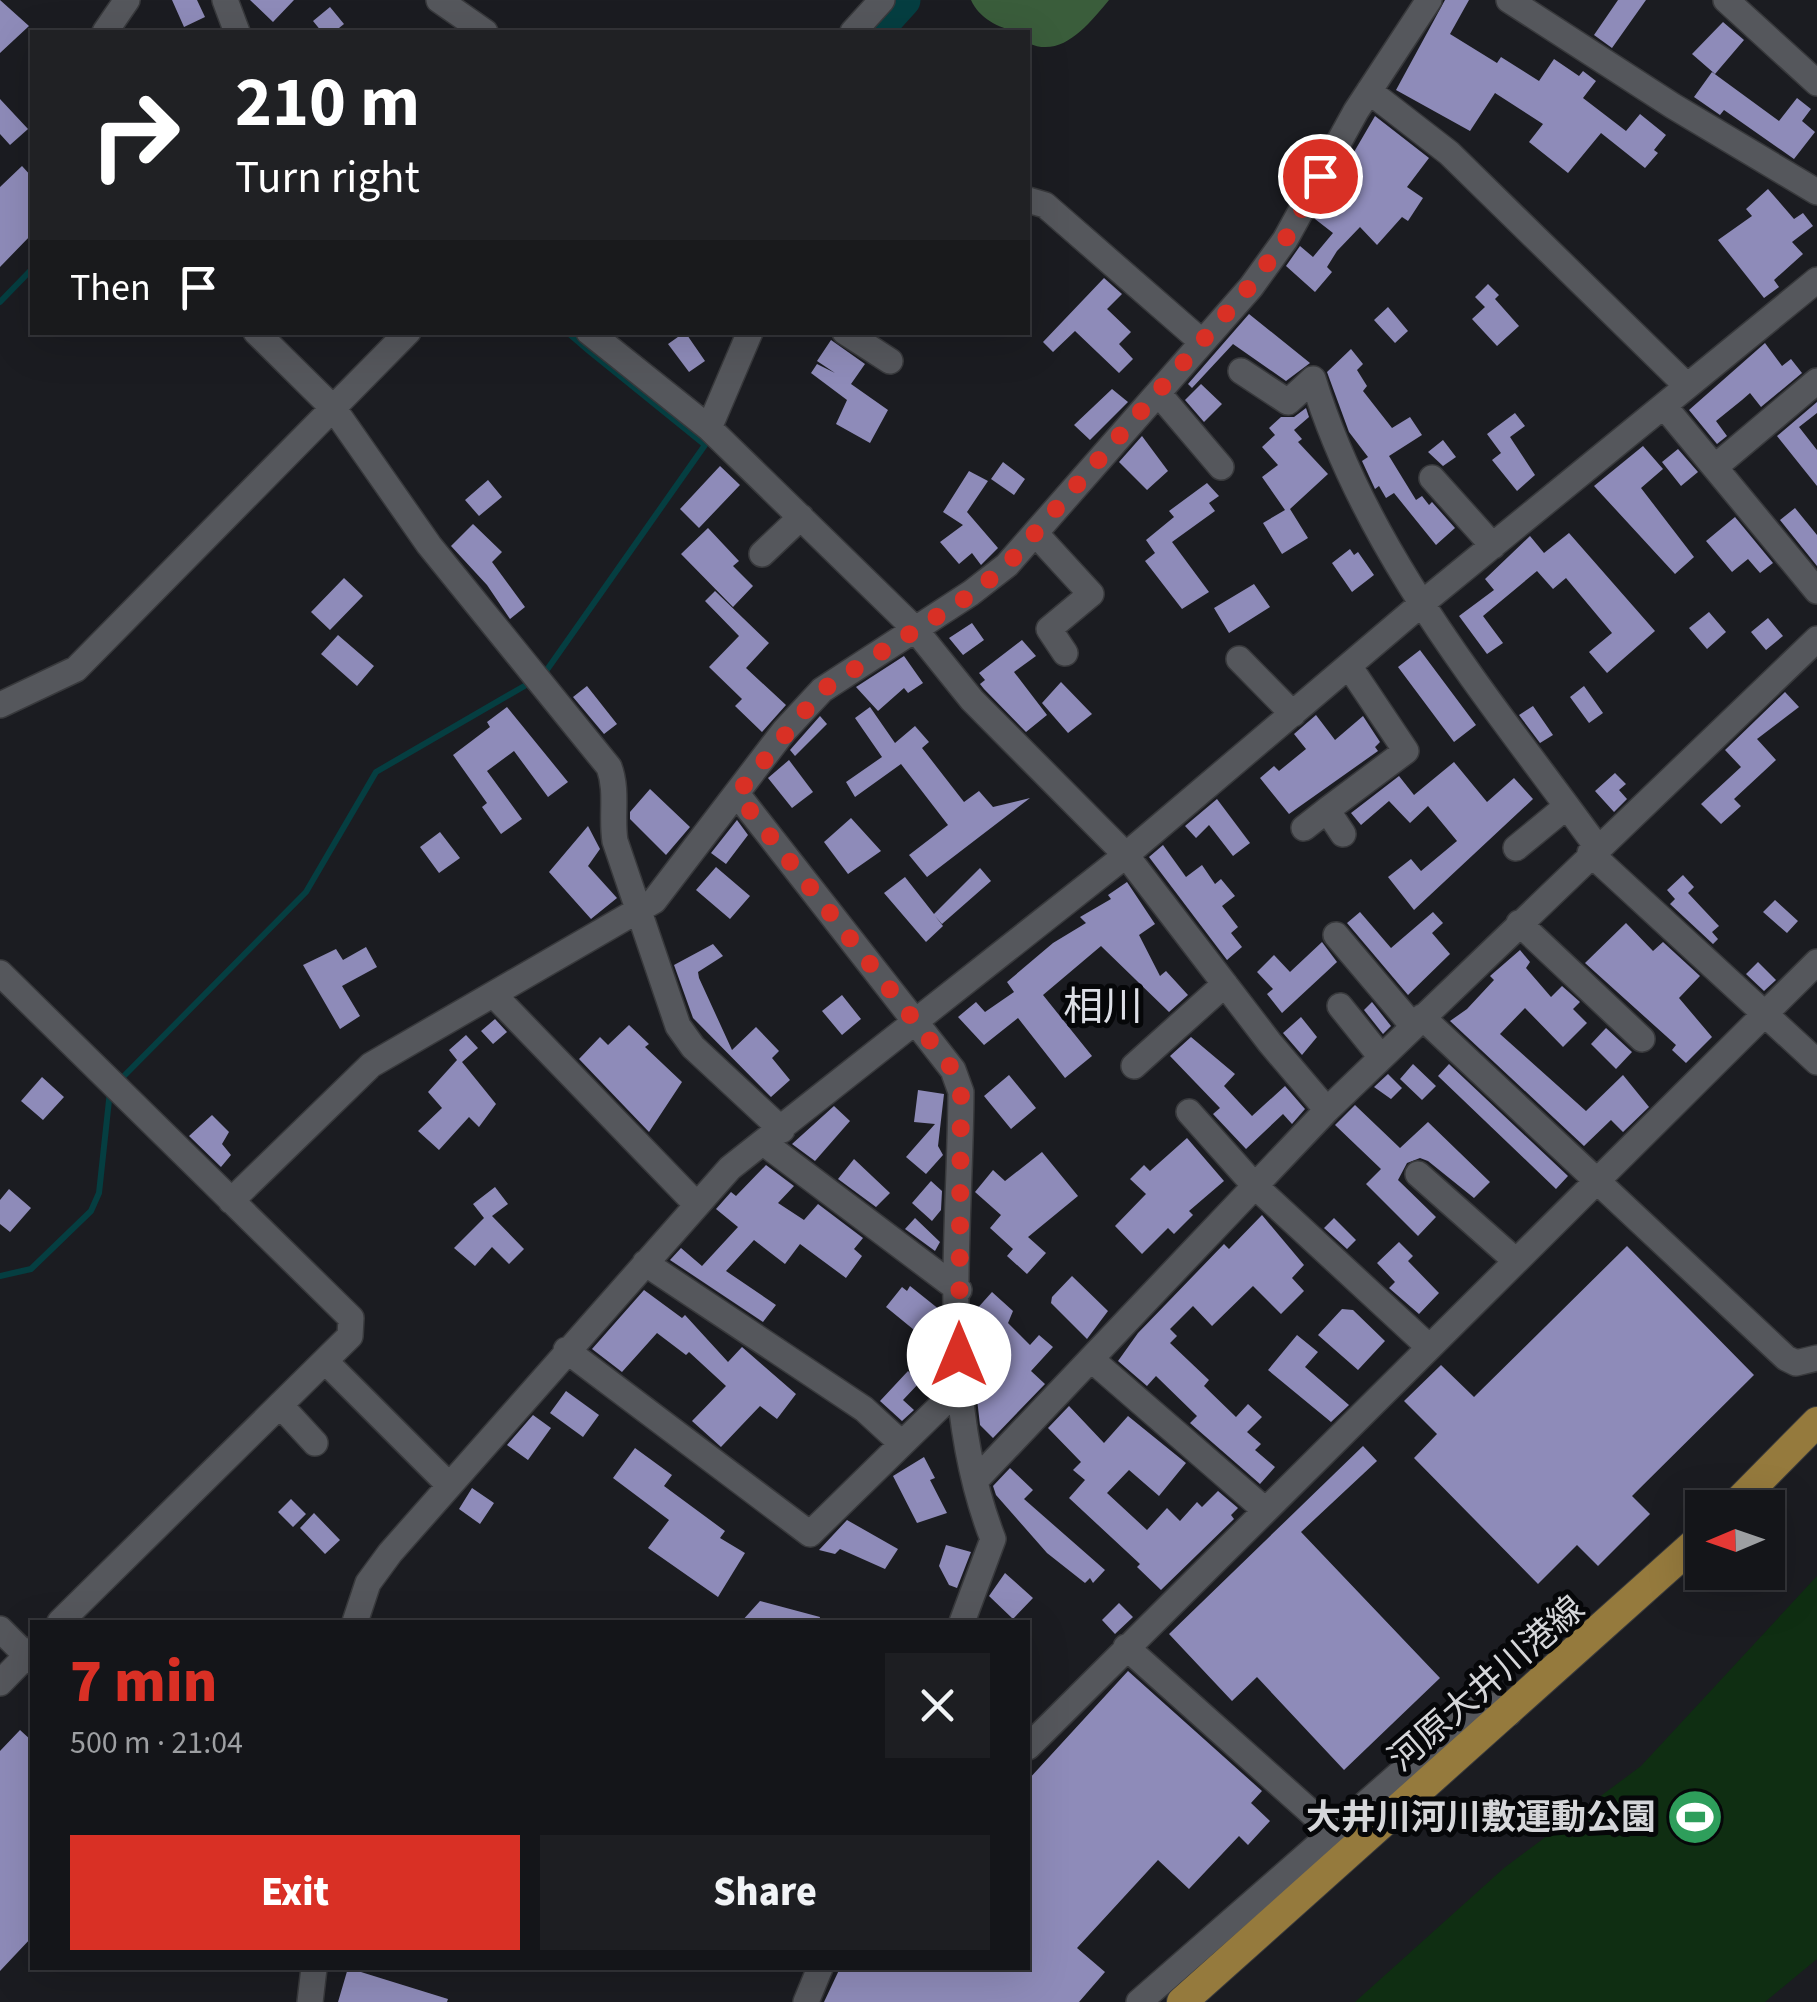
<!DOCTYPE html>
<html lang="en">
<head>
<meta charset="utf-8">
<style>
	:root { --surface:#141519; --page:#1d1e22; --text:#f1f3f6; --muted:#9d9fa2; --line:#333438; --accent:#d93025 }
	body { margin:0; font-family:"Source Sans 3","Noto Sans JP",sans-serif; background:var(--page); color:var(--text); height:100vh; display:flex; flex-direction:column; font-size:38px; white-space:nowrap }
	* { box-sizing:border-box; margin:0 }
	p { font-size:32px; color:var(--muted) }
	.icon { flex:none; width:55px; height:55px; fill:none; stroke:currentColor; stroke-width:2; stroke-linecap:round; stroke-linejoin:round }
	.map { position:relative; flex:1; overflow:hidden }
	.details { position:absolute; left:30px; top:1620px; width:1000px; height:350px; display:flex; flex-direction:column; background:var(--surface); border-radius:0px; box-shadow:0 10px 40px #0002,0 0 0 2px var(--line) }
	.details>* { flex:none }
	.banner { position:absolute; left:30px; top:30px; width:1000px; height:305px; border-radius:0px; box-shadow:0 10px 40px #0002,0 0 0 2px var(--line); background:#202124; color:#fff; overflow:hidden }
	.needle { width:65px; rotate:268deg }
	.buttons { position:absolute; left:1685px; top:1490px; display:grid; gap:20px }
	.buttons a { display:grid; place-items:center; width:100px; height:100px; border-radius:0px; background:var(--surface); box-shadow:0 10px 40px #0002,0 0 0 2px var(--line); font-size:50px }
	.pin { position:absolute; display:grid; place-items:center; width:85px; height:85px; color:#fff; margin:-42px; border:5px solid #fff; border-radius:50%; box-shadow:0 2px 10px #0007 }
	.me { position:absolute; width:110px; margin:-55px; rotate:0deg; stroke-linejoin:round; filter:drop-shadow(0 0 8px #0008) }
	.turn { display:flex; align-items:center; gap:35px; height:210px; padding:0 40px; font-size:45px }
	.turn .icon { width:130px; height:130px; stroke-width:2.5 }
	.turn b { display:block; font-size:70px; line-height:85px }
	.then { display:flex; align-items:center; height:95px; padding:0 40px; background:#0003; gap:20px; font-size:38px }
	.round { display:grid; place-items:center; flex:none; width:105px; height:105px; border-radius:0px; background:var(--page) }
	.summary { display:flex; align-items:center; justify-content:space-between; height:170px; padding:0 40px }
	h1 { font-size:60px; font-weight:800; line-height:75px; color:var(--accent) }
	.cta { display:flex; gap:20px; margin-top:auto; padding:20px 40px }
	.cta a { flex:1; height:115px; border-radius:0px; background:var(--accent); color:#fff; font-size:40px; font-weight:800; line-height:115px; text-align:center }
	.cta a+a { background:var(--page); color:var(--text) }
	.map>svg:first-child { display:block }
	.green { fill:#0f2e12 }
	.forest { fill:#3a5d3b }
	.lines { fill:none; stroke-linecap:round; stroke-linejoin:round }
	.stream { stroke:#053e41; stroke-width:6 }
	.river { stroke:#053e41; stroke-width:35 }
	.building { fill:#8e8bb9 }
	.minor-casing { stroke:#38393c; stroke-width:28 }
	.major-casing { stroke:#38393c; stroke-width:32 }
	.minor { stroke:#55575c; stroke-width:25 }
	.major { stroke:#957a3d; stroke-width:30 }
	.route { stroke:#d93025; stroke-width:18; stroke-dasharray:0 32.4 }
	.labels { text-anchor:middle; stroke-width:10; stroke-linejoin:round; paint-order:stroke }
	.street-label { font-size:35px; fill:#d5d6d9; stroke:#060709 }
	.poi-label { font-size:35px; font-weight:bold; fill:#d5d6d9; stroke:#060709; text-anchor:end }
	.quarter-label { font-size:40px; fill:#dddfe6; stroke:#060709 }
</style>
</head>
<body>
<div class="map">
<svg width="1817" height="2002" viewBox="0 0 1817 2002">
	<rect width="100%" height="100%" fill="#1b1c21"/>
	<path class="green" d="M1817 1576V1959L1765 2002H1355L1504 1868 1641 1766Z"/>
	<path class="forest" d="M971 0H1109C1088 25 1062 59 1028 43V32C1006 32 980 21 971 0Z"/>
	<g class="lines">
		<path class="stream" d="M0 302 32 269
			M567 332 589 351
			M544 674 705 445 589 351 593 346
			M118 1082 306 892 376 772 533 681
			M0 1276 31 1269 91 1211 99 1193 110 1091"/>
		<path class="river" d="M874 32 903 0"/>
	</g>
	<path class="building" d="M0 0 29 26 0 53Z
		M172 0H197L205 17 184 27Z
		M250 0H294L273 22Z
		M1445 0H1469L1450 34 1497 63 1501 57 1539 81 1554 59 1579 76 1583 71 1596 81 1583 98 1626 131 1640 114 1666 135 1654 150 1658 153 1645 168 1601 133 1568 173 1529 142 1543 124 1495 93 1470 131 1396 90Z
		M1618 0H1646L1612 48 1594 35Z
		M330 7 344 24 334 32H322L313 21Z
		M1723 22 1744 40 1715 74 1692 54Z
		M1712 72 1779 121 1797 98 1811 109 1802 121 1815 132 1794 159 1724 110 1720 115 1694 97Z
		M0 99 28 129 10 145 0 134Z
		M1375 116 1429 158 1407 187 1423 198 1408 221 1402 217 1377 245 1360 227 1337 251 1327 267 1332 272 1315 292 1286 266 1300 246 1313 257 1333 233 1315 219Z
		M22 166 32 177V234L0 267V187Z
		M1768 189 1794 219 1803 213 1813 226 1792 242 1803 254 1774 280 1779 287 1764 298 1718 240 1752 216 1746 209Z
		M1104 278 1122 294 1107 309 1131 332 1119 344 1133 359 1119 373 1075 331 1053 352 1043 342Z
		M1488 284 1499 295 1495 299 1519 326 1497 346 1472 319 1485 307 1475 297Z
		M1388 307 1408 331 1395 343 1374 320Z
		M1249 314 1310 363 1286 381 1233 344 1192 388 1188 384Z
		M685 332 705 361 689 372 668 344Z
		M831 340 865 364 851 384 888 410 870 443 836 424 847 400 811 373 817 364 835 373 817 361Z
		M1765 343 1782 366 1791 359 1802 373 1761 407 1750 393 1742 400 1716 421 1727 436 1717 444 1689 410Z
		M1351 349 1363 364 1357 370 1367 386 1363 391 1392 428 1410 417 1422 435 1389 456 1416 500 1422 496 1429 505 1432 502 1455 528 1436 545 1394 493 1386 498 1379 486 1375 489 1362 461 1368 457 1349 432 1327 372Z
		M1201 384 1222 404 1204 422 1185 400Z
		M1112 389 1128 402 1090 440 1074 425Z
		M1817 402V413L1799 427 1817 450V486L1777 436Z
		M1306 408 1309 417 1294 430 1302 439 1298 442 1328 474 1290 509 1308 538 1282 554 1263 523 1285 510 1262 477 1278 465 1262 447 1275 435 1269 428 1281 417H1294Z
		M1515 413 1525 426 1510 437 1535 475 1517 491 1492 460 1501 453 1487 434Z
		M1142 436 1168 471 1147 490 1119 462Z
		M1443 440 1456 457 1443 466 1428 452Z
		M1643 446 1663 469 1641 488 1694 557 1675 574 1594 486Z
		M1678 449 1698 472 1681 486 1662 462Z
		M1003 462 1025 479 1014 495 991 479Z
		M720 466 740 485 699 528 680 509Z
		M969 471 988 481 967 512 998 548 981 565 972 553 959 564 940 542 963 525 943 512Z
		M488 480 502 497 479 516 465 500Z
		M1207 483 1219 496 1209 503 1215 511 1172 542 1209 592 1182 609 1145 561 1155 553 1146 540 1174 517 1169 511Z
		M1795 508 1817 535V566L1780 520Z
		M1735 517 1773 563 1760 573 1748 559 1732 572 1706 541Z
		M473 524 502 552 492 562 525 607 510 619 487 585 451 546Z
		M708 528 739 561 733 566 753 586 733 607 681 554Z
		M1569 533 1655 631 1607 673 1589 652 1612 633 1566 578 1553 589 1537 571 1483 616 1503 643 1487 654 1459 616 1494 590 1485 579 1530 536 1544 553Z
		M1350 549 1354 555 1358 552 1374 575 1352 592 1332 563Z
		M344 578 363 596 330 630 311 612Z
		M1254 584 1270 607 1229 633 1214 608Z
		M715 591 769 643 746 668 786 705 762 732 735 706 742 699 709 667 739 636 705 601Z
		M1709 612 1726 632 1707 649 1689 628Z
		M1768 618 1783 636 1766 650 1751 632Z
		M972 623 984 640 963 655 949 638Z
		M338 635 374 666 357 686 321 654Z
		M1022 640 1036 656 1014 672 1047 715 1026 732 984 689 980 684 985 680 979 673Z
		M1420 650 1476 725 1454 742 1398 667Z
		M904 656 923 683 908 693 904 688 878 711 856 687Z
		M1061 682 1092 714 1068 733 1042 703Z
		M587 686 617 724 604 734 573 697Z
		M1584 686 1603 713 1589 723 1570 697Z
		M1785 692 1799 707 1757 739 1776 760 1734 799 1741 806 1721 824 1701 804 1741 767 1725 750Z
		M1533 706 1553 735 1540 743 1519 715Z
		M507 707 568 782 548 797 514 751 487 771 522 819 501 834 482 807 487 803 453 755 490 727 487 722Z
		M870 707 895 743 915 726 929 742 922 748 964 802 979 791 993 807 1030 798 927 877 909 855 948 825 901 764 855 797 846 782 882 757 855 718Z
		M1316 715 1335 740 1363 716 1380 742 1375 747 1378 751 1289 814 1260 778 1274 766 1279 771 1306 749 1294 734Z
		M820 716 827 724 795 756 790 750Z
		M789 760 813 792 792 808 768 778Z
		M1454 762 1487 802 1514 778 1533 799 1414 910 1388 877 1411 859 1421 871 1457 841 1428 806 1410 823 1389 801 1361 825 1351 813 1399 776 1414 795Z
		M1615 773 1626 784 1619 790 1627 799 1614 812 1595 791Z
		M650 789 690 827 666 855 630 819V812Z
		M1217 799 1250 843 1233 856 1209 825 1196 838 1185 826Z
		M851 818 881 851 848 874 824 842Z
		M737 820 748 835 726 864 711 853Z
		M588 826 600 849 588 866 617 898 591 919 549 872Z
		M440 832 460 858 439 873 420 847Z
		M1163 845 1186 877 1202 865 1215 884 1221 879 1235 896 1222 906 1238 927 1231 933 1242 947 1227 960 1149 857Z
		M716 867 750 896 730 919 696 890Z
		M980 868 991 881 942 924 935 916 943 926 926 942 884 893 905 877 934 914Z
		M1683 875 1694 887 1688 893 1719 926 1712 932 1718 939 1713 944 1670 904 1675 899 1667 890Z
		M1127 882 1155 924 1139 935 1160 976 1166 971 1188 995 1169 1012 1101 946 1043 995 1092 1056 1065 1078 1018 1018 984 1045 958 1017 976 1002 985 1012 1014 992 1007 982 1053 943 1086 923 1080 917 1111 899 1108 895Z
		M1775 900 1798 921 1787 933 1763 912Z
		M1360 912 1391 948 1433 912 1443 923 1432 933 1450 954 1408 995 1347 923Z
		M1626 923 1653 951 1663 942 1700 976 1679 998 1712 1037 1686 1063 1672 1050 1676 1045 1585 963Z
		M1322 942 1337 962 1282 1013 1267 994 1273 989 1257 972 1274 955 1290 972Z
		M713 944 723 956 698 972 699 978 732 1050 756 1027 779 1051 772 1058 790 1080 771 1097 693 1018 674 965Z
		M366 947 377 967 342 986 360 1016 340 1029 303 965 336 949 343 960Z
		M1520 950 1530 962 1526 968 1551 997 1562 986 1580 1002 1573 1009 1587 1023 1563 1047 1525 1008 1500 1034 1586 1111 1623 1075 1649 1107 1623 1132 1611 1120 1584 1146 1450 1021 1467 1009 1494 980 1490 976Z
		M1758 962 1776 980 1764 991 1746 974Z
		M842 995 861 1019 842 1035 822 1011Z
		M1372 1002 1391 1026 1383 1034 1364 1010Z
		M1301 1017 1317 1037 1302 1055 1283 1033Z
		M495 1019 507 1032 493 1044 481 1031Z
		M629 1025 649 1044 645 1047 682 1082 649 1132 579 1059 600 1037 608 1045Z
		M1606 1028 1632 1052 1616 1069 1591 1044Z
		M466 1035 478 1048 462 1062 496 1104 479 1127 469 1117 439 1150 418 1131 442 1108 428 1092 457 1060 449 1050Z
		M1191 1037 1235 1074 1224 1086 1252 1116 1285 1086 1305 1109 1292 1124 1283 1114 1246 1149 1213 1114 1220 1108 1170 1056Z
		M1413 1064 1436 1086 1422 1100 1400 1079Z
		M1449 1064 1568 1176 1556 1189 1438 1076Z
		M1388 1074 1402 1088 1391 1099 1374 1087Z
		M1009 1075 1036 1108 1011 1129 984 1096Z
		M42 1077 64 1097 43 1120 21 1101Z
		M918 1090 944 1094 938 1146 943 1155 926 1174 906 1157 935 1124 914 1122Z
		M1355 1105 1400 1148 1428 1122 1490 1182 1474 1198 1428 1161 1420 1158 1407 1163 1398 1180 1436 1217 1418 1236 1366 1184 1381 1169 1335 1125Z
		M834 1106 850 1121 815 1161 792 1144Z
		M212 1115 229 1132 222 1144 231 1155 221 1167 189 1136Z
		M1187 1138 1224 1181 1189 1211 1193 1215 1174 1234 1168 1228 1142 1254 1115 1226 1146 1194 1130 1179 1144 1165 1150 1171Z
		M1042 1152 1078 1196 1028 1237 1046 1253 1027 1274 1007 1256 1013 1249 990 1228 1001 1215 975 1192 993 1170 1005 1181Z
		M854 1159 890 1193 876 1207 838 1179Z
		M766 1165 794 1186 778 1203 804 1220 818 1204 863 1238 854 1249 862 1256 846 1278 800 1244 785 1264 754 1240 726 1271 776 1305 763 1322 670 1260 681 1248 702 1266 738 1227 716 1209 731 1192 736 1196Z
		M931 1181 942 1191 941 1210 932 1221 912 1203Z
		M495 1187 508 1204 492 1216 524 1249 509 1264 492 1247 475 1266 454 1248 484 1218 473 1204Z
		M9 1189 31 1208 10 1232 0 1224V1200Z
		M1262 1215 1304 1265 1292 1278 1304 1291 1281 1314 1253 1286 1212 1326 1193 1306 1170 1329 1177 1336 1170 1343 1209 1380 1204 1386 1236 1417 1248 1404 1262 1417 1247 1432 1261 1444 1255 1450 1275 1467 1260 1484 1190 1423 1197 1416 1156 1376 1147 1386 1118 1361 1138 1333 1224 1244 1229 1249Z
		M915 1218 940 1242 935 1251 905 1229Z
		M1334 1218 1356 1240 1347 1249 1324 1228Z
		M1399 1242 1413 1256 1408 1261 1439 1293 1419 1314 1389 1288 1395 1282 1377 1263Z
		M1627 1246 1754 1375 1632 1496 1650 1514 1598 1566 1577 1545 1538 1584 1414 1458 1437 1434 1404 1401 1441 1365 1474 1397Z
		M1072 1276 1108 1311 1087 1339 1051 1303 1052 1297Z
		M910 1286 940 1310 934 1325 940 1330 941 1352 886 1307 902 1287 907 1291Z
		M644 1290 682 1318 685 1315 728 1362 742 1347 796 1394 777 1419 760 1406 721 1447 692 1421 726 1386 689 1352 686 1355 657 1333 622 1372 592 1349Z
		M992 1292 1013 1311 1008 1323 1030 1345 1039 1335 1053 1347 1031 1371 1045 1384 993 1438 980 1425 977 1399 992 1384 974 1367V1352L992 1327 975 1311Z
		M1342 1309 1353 1310 1385 1341 1358 1370 1318 1335Z
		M1297 1335 1318 1352 1305 1367 1349 1405 1331 1422 1268 1370Z
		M908 1371 920 1382 903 1400 914 1410 902 1421 880 1401Z
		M566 1391 599 1415 583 1437 550 1413Z
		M1069 1406 1104 1443 1128 1416 1186 1463 1159 1496 1129 1470 1107 1493 1147 1530 1167 1508 1180 1521 1197 1502 1202 1507 1218 1491 1238 1508 1231 1515 1234 1519 1161 1590 1137 1567 1140 1564 1069 1498 1085 1480 1073 1470 1081 1462 1048 1428Z
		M533 1415 551 1428 528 1460 507 1445Z
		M1363 1446 1377 1461 1301 1532 1440 1678 1344 1770 1257 1677 1232 1701 1169 1634Z
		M635 1448 672 1475 664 1486 725 1531 720 1538 745 1553 718 1597 648 1548 669 1520 613 1478Z
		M924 1457 935 1478 930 1480 947 1513 917 1523 893 1476Z
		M1010 1468 1033 1490 1024 1499 1105 1570 1093 1583 1090 1578 1085 1583 1047 1553 996 1495 993 1486Z
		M472 1488 494 1503 480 1524 459 1509Z
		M291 1499 306 1514 293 1527 278 1512Z
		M314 1513 340 1540 325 1554 300 1528Z
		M847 1520 898 1549 885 1569 840 1549 835 1554 819 1550Z
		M946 1545 971 1552 957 1588 949 1585 939 1566Z
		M1005 1573 1033 1598 1013 1619 989 1596Z
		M760 1601 820 1617 819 1622H741Z
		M1119 1603 1133 1617 1115 1634 1102 1620Z
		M1128 1671 1262 1791 1251 1803 1270 1821 1248 1845 1239 1836 1189 1889 1158 1860 1077 1948 1105 1972 1079 2002H824L840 1968H1028V1780Z
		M20 1730 32 1741V1937L0 1971V1751Z
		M348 1968 448 1999 447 2002H338Z"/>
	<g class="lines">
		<g class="minor-casing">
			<path id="minor" d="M225 0 237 32
				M439 0 485 32
				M1509 0 1673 106 1817 192
				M1726 0 1817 83
				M105 32 127 0
				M853 32 882 0
				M1369 91 1449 153 1687 386
				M1028 200 1045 205 1202 342
				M256 332 334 409 429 545 609 767C618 791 611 816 615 841L678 1026 693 1047 782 1130
				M589 332 709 428 914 628 972 700 1126 855 1270 1043 1327 1110
				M845 332 890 361
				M1241 371 1288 402 1313 379C1367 556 1490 699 1597 847
				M1158 393 1221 467
				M1664 406 1817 591
				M709 428 750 332
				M1715 467 1817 381
				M1432 478 1493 546
				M1035 533 1091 594 1049 629 1065 653
				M762 554 801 517
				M1239 659 1293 714
				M0 705 76 669 408 332
				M737 794 953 1070 961 1092C960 1239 938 1399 993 1539L962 1622
				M1304 828 1327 810
				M1343 834 1327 810 1406 751 1349 666
				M1516 848 1567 806
				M1590 853 1817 1062
				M1519 923 1642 1039
				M1336 935 1413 1026
				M0 973 351 1318 350 1336 60 1622
				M494 995 697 1205
				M1340 1006 1381 1057
				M1422 1017 1786 1358 1796 1363 1817 1358
				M1134 1066 1225 984
				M1189 1112 1255 1186 1429 1347
				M764 1143 959 1290
				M1418 1174 1516 1261
				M231 1201 371 1065 654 901 784 731 822 690 971 593 1007 565 1251 287 1285 240 1356 111 1429 0
				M645 1263 864 1409 900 1442
				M566 1350 810 1534 959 1388
				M1091 1359 1265 1510
				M325 1361 449 1485
				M280 1405 315 1443
				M975 1481 1327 1110 1817 639
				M355 1622 368 1583 390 1553 730 1168 1126 855 1420 605 1817 280
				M0 1629 32 1661
				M1126 1647 1333 1832
				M0 1683 32 1650
				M1028 1747 1817 962
				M310 2002 314 1968
				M806 2002 820 1968
				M1139 2002 1477 1706 1491 1705 1509 1713"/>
		</g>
		<g class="major-casing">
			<path id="major" d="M1732 1508 1817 1422
				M1182 2002 1702 1537"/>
		</g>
		<use href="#minor" class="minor"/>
		<use href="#major" class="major"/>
	</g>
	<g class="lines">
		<path class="route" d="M959 1355 961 1092 953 1070 737 794 822 690 972 594 1007 565 1250 286 1285 240 1320 176"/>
	</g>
	<defs>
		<g id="stadium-disc" transform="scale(2.875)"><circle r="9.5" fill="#2e9e5b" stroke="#060709"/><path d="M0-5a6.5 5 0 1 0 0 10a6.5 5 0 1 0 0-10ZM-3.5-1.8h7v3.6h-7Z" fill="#fff"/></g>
	</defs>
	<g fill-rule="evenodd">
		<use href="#stadium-disc" x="1695" y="1817"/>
	</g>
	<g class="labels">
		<g class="street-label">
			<text transform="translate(1486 1683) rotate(-41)" y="12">河原大井川港線</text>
		</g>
		<g class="poi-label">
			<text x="1656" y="1829">大井川河川敷運動公園</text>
		</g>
		<g class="quarter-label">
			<text x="1103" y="1020">相川</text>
		</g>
	</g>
</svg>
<div class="buttons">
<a><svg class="needle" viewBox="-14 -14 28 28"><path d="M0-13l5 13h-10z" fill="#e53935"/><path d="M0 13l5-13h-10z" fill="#9d9fa2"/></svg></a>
</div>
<div class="pin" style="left:1320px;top:176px;background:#d93025"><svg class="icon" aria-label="arrive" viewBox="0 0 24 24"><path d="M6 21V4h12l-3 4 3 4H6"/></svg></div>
<svg class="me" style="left:959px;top:1355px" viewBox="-20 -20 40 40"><circle r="19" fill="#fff"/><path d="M0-13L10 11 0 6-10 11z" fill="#d93025"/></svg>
<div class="banner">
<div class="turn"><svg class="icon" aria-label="right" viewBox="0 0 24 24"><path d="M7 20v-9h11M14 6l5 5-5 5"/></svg><div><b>210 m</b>Turn right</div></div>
<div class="then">Then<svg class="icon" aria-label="arrive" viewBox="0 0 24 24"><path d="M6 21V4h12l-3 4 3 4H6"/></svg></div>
</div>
<section class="details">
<div class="summary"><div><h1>7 min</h1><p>500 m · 21:04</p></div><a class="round"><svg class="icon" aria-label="close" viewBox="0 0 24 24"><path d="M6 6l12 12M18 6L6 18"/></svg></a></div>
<div class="cta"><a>Exit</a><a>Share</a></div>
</section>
</div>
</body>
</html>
